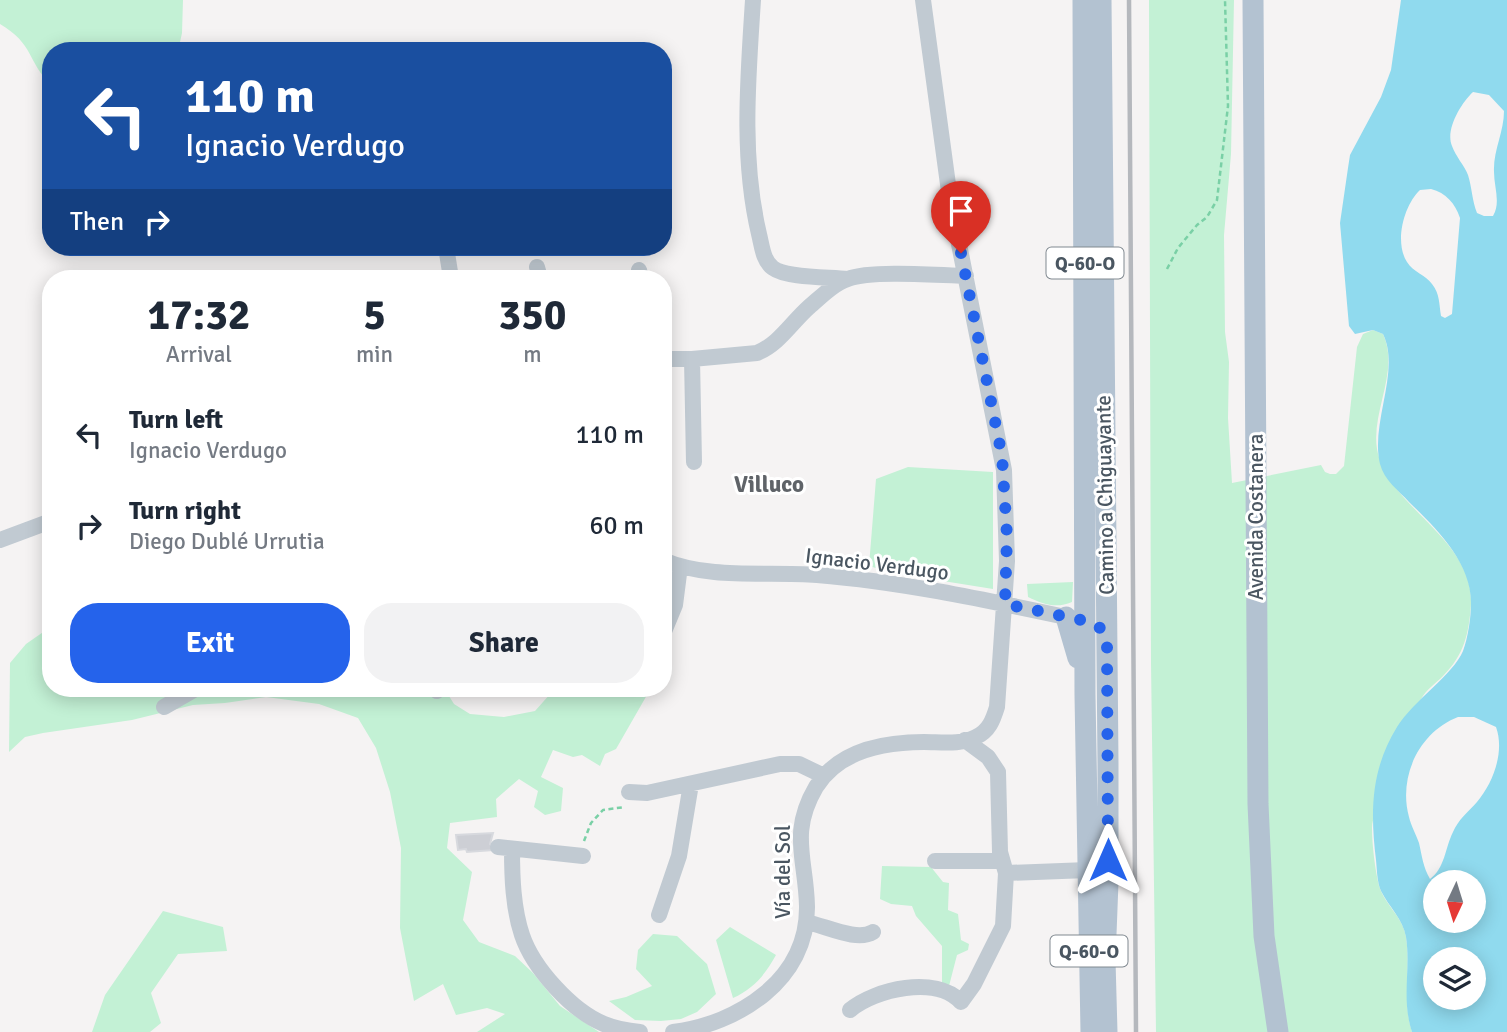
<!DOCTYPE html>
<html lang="en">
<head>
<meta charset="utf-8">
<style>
	:root { --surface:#fff; --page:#f2f2f3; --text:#1f2937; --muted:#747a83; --accent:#2563eb }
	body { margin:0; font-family:Signika,sans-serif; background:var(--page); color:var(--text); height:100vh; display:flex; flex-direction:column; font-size:26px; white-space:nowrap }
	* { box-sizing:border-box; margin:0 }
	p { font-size:23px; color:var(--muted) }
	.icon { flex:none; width:38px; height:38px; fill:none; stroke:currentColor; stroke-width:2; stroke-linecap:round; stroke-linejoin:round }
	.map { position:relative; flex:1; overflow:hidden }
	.drawer { position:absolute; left:42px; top:270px; width:630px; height:427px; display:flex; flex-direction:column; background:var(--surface); border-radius:28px; box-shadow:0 4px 18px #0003 }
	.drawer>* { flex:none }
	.banner { position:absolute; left:42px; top:42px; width:630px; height:214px; border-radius:28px; box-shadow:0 4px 18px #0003; background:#1a4fa0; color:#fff; overflow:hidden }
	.needle { width:46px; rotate:184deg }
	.tools { position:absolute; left:1423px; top:870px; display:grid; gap:14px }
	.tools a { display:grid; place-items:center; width:63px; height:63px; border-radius:50%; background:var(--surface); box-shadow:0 4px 18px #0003; font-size:35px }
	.pin { position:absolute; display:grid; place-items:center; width:60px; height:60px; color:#fff; margin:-72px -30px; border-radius:50% 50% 50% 0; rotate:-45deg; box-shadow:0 0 7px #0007 }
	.pin .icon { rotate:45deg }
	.me { position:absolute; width:77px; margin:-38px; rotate:0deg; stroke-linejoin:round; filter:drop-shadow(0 0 5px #0008) }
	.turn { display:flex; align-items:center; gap:24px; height:147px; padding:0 28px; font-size:32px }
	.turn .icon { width:91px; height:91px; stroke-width:2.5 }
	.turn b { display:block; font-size:49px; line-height:60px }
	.then { display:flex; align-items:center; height:66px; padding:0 28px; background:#0003; gap:14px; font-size:26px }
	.eta { display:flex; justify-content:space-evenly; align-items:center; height:119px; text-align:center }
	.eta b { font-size:42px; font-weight:700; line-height:49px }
	.cta { display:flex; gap:14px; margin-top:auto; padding:14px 28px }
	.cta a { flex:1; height:80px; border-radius:28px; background:var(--accent); color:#fff; font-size:28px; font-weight:700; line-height:80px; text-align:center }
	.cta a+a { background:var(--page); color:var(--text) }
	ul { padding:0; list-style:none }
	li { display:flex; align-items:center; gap:21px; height:91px; padding:0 28px }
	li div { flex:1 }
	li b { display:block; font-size:26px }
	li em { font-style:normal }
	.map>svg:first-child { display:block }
	.green { fill:#c3f1d5 }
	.water { fill:#90daee; fill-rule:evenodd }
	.building { fill:#cdcfd5; stroke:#d7d9de; stroke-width:2 }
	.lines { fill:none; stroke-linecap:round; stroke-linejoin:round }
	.path { stroke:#7ad0a6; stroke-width:2.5; stroke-dasharray:5 3.5; stroke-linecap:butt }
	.minor { stroke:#c1cad2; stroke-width:16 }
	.major { stroke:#b3c2d1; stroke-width:21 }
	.rail { stroke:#b5b8bd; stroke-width:4.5 }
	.route { stroke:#2563eb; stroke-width:12; stroke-dasharray:0 21.6 }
	.labels { text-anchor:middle; stroke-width:6; stroke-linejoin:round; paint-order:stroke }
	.shield { fill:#fff; stroke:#808990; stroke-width:2 }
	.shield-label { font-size:19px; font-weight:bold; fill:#4a5661 }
	.street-label { font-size:21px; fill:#4a5661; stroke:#fff }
	.neighbourhood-label { font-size:23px; font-weight:bold; fill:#5f6368; stroke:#fff }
</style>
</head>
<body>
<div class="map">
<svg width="1507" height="1032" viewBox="0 0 1507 1032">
	<rect width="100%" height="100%" fill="#f5f3f3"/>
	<path class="green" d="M0 0H183L182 33 178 51H51V85C27 61 34 44 0 24Z
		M1149 0H1234L1231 154 1224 235 1225 332 1229 362 1228 418 1232 483 1321 465 1325 472 1330 474H1336L1344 466 1357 347 1363 334 1373 330 1383 334C1400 371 1371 411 1377 449 1387 507 1474 538 1471 604 1469 634 1464 655 1443 676 1436 683 1426 690 1421 699 1408 730 1397 762 1384 793 1380 803 1372 817 1372 828 1372 845 1375 869 1379 886 1385 905 1403 917 1406 937 1411 969 1402 1001 1412 1032H1156L1151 663Z
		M908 467 993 472V589L893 573 869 566 876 479Z
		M1073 582 1072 602C1056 609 1043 604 1028 597L1027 584Z
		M49 628 51 688H444L454 704 470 714 504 717 535 711 551 693 548 688H651L616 749 605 754 600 766 582 755 573 757 553 750 541 777 563 788 561 811 545 815 534 807 538 791 519 779 496 799 497 817 450 823 447 848 472 872 463 920 479 942 515 956 533 973 560 1006 599 1032H477L505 1014 487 1008 456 1015 443 984 414 1001 400 928 401 848 390 792 376 748 358 718 319 704 266 697 225 703 193 705 132 720 43 733 25 737 9 752 10 663 26 644Z
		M882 866 931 867 943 882 949 883 948 910 958 914 961 940 969 944 968 950 957 955 949 986 942 987V946L916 916 912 906 891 904 880 899Z
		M163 911 223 927 227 951 178 954 151 993 161 1023 150 1032H92L105 995Z
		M730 927 776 955C765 975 754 988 733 998L716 940Z
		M653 934 677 936 707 964 716 994 697 1012 681 1019 661 1021 635 1020 609 1001 626 997 652 986 636 969 638 950Z"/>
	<path class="water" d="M1401 0H1507V1032H1412C1401 998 1411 970 1406 937 1403 919 1389 907 1381 891 1377 882 1377 870 1376 860 1370 811 1371 769 1397 727 1413 701 1453 675 1463 651 1468 638 1471 617 1471 604 1472 563 1436 528 1409 502 1399 491 1384 480 1380 464 1370 423 1401 371 1383 334L1373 330 1355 334 1349 326 1340 223 1348 168 1350 155 1381 97 1391 70ZM1473 92 1489 95 1504 111C1504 132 1493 151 1494 172 1494 187 1501 203 1493 216H1484L1477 213C1472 200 1472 188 1468 175 1464 165 1456 157 1452 146 1445 130 1461 103 1473 92ZM1431 189C1446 193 1455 203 1460 218L1452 314 1445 318 1441 316C1439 304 1440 294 1432 284 1426 275 1413 272 1407 262 1394 242 1404 205 1420 190ZM1458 717H1474L1496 727C1505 752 1493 783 1477 802 1468 812 1458 820 1453 832 1445 848 1445 868 1430 879 1423 867 1422 856 1419 843 1416 834 1411 826 1409 817 1398 777 1419 732 1458 717ZM1435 882H1474V920H1435ZM1435 959H1474V998H1435Z"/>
	<path class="building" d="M493 833 490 844 495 850 467 852 466 849 458 850 456 835Z"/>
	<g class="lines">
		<path class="path" d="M1167 269 1178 248 1197 225 1207 217 1217 200 1228 106 1225 0
			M584 841 591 823 603 810 625 807"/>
		<path class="minor" d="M753 0C748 78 741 158 759 234 762 246 763 261 773 268 786 278 829 277 847 279
			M446 247 451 278
			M537 267 540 278
			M639 270 641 278
			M663 359H692L757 353C779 344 791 323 809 307 821 297 833 284 848 279 869 270 939 275 966 276
			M692 359 694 462
			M0 540 51 521
			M663 560C710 580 767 571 817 575 904 582 990 601 1075 619
			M663 634 675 605 680 566
			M433 688 437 691
			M164 707 197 688
			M629 792 647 793 780 764H799L824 776
			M498 847 583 856
			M512 849C512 877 513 908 522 935 533 968 572 1011 604 1024 616 1029 628 1031 640 1032
			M935 861H1002
			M1006 873 1088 870
			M659 915 679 856 691 784
			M806 922C826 926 857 942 873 932
			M850 1010C875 989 936 975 961 1002L974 984 1003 926 1006 873 1000 852 998 772 988 757 965 740
			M673 1032C738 1024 808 980 807 906 806 859 789 833 816 787 839 750 884 742 924 742 941 742 961 745 976 737 989 731 993 720 997 707L1007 561 1004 470 950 199 923 0"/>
		<path class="major" d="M1083 0 1085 695 1091 1032
			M1101 0 1108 763V882L1105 960 1107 1032
			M1253 0 1258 804 1264 936 1278 1032
			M1066 617 1078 658"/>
		<path class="rail" d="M1129 0 1136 1032"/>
	</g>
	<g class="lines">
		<path class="route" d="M961 253 1002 456 1007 536 1005 604 1091 622 1100 628 1107 642 1108 860"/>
	</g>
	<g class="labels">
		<g class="shield">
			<rect x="1046.5" y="247.5" width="77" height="31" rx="5"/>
			<rect x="1050.5" y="935.5" width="77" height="31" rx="5"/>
		</g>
		<g class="shield-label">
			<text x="1085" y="270">Q-60-O</text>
			<text x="1089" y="958">Q-60-O</text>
		</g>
		<g class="street-label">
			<text transform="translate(1105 495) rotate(-91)" y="7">Camino a Chiguayante</text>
			<text transform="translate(1256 517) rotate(-90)" y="7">Avenida Costanera</text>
			<text transform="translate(877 564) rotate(7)" y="7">Ignacio Verdugo</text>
			<text transform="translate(783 872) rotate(-90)" y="7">Vía del Sol</text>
		</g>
		<g class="neighbourhood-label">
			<text x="769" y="492">Villuco</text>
		</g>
	</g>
</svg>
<div class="tools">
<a><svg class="needle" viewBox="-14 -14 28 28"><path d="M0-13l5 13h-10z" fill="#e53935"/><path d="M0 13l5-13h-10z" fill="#747a83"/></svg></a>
<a><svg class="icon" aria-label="layers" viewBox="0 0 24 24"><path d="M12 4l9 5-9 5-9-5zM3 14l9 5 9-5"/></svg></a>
</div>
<div class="pin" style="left:961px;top:253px;background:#d93025"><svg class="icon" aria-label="arrive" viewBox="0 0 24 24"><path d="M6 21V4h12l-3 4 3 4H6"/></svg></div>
<svg class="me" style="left:1108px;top:860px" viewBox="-20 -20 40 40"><path d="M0-17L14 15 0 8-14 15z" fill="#2563eb" stroke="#fff" stroke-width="4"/></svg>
<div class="banner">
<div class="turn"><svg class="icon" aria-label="left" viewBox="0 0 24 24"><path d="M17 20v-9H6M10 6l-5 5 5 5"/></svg><div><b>110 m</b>Ignacio Verdugo</div></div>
<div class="then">Then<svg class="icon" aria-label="right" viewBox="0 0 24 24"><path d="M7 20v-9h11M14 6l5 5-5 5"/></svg></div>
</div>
<section class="drawer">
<div class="eta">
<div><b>17:32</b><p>Arrival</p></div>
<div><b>5</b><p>min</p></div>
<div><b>350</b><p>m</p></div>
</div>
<ul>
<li><svg class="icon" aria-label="left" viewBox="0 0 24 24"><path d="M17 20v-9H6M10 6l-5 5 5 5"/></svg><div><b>Turn left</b><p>Ignacio Verdugo</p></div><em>110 m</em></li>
<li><svg class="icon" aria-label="right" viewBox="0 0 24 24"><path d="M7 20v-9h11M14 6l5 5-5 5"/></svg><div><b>Turn right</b><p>Diego Dublé Urrutia</p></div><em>60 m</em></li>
</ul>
<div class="cta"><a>Exit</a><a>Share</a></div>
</section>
</div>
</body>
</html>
